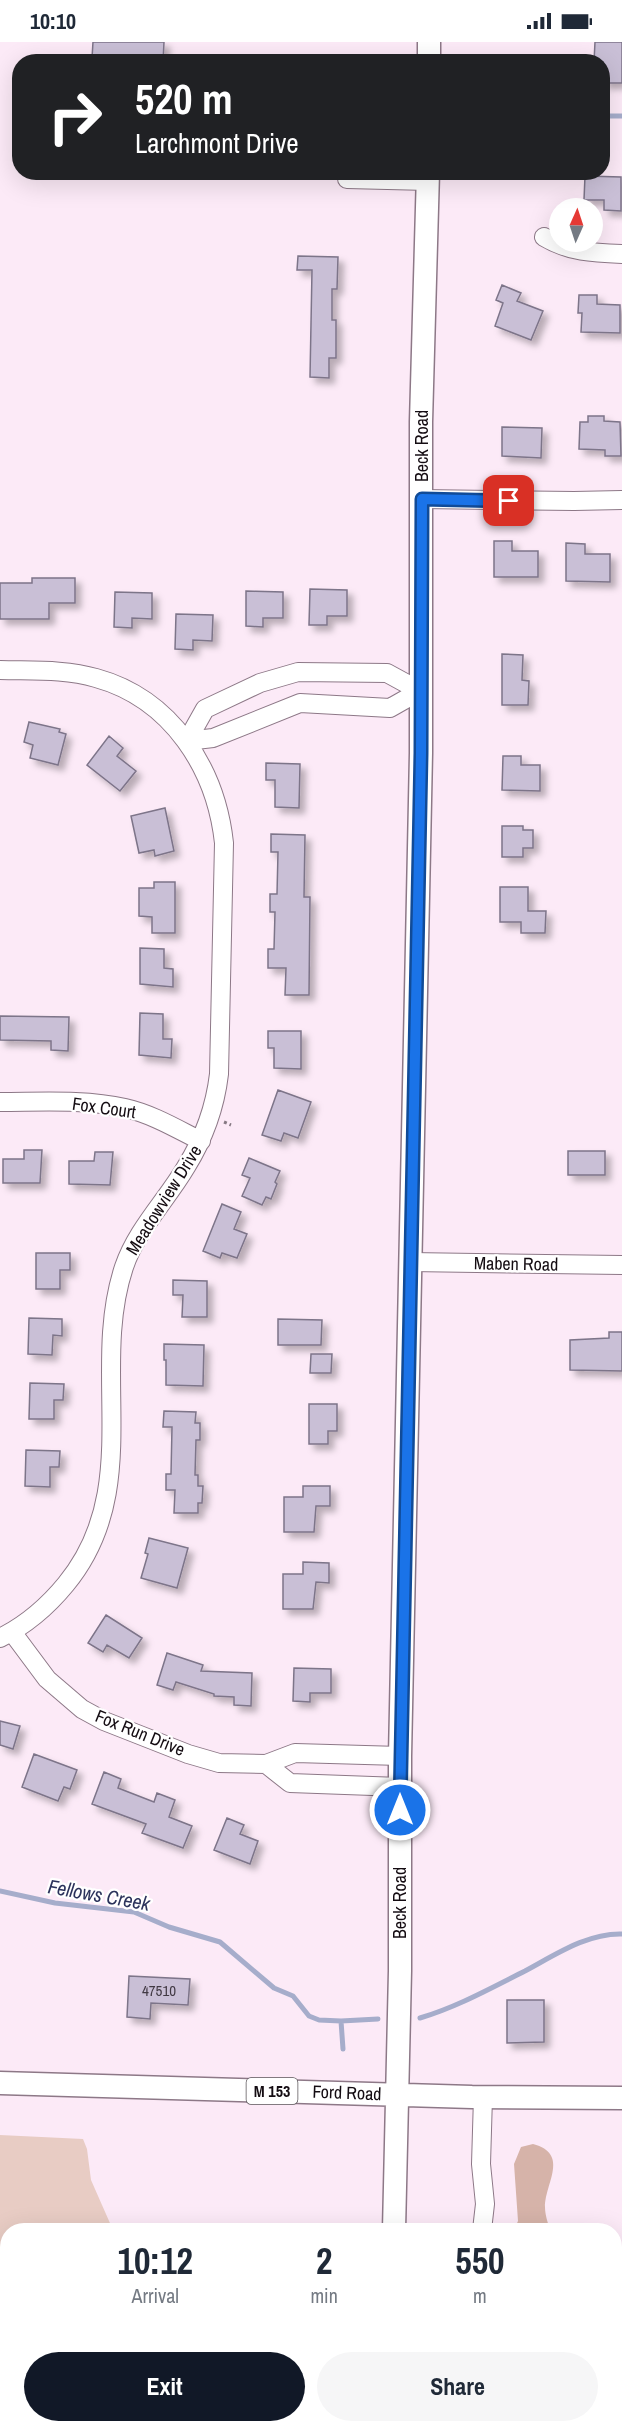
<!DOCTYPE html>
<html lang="en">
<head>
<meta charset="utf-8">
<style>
	:root { --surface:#fff; --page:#f6f6f7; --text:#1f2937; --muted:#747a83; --accent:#111827 }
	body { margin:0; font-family:"Archivo Narrow",sans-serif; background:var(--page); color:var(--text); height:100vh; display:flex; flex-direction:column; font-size:22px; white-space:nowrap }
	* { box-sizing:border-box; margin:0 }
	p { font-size:20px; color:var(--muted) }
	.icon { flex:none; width:33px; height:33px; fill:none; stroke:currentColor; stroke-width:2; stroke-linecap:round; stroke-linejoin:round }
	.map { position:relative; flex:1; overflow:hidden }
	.panel { position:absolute; left:0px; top:2181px; width:622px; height:210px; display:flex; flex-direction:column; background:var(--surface); border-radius:24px 24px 0 0; box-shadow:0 6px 24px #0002 }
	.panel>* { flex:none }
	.guide { position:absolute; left:12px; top:12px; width:598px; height:126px; border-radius:24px; box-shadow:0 6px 24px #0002; background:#202124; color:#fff; overflow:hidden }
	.needle { width:39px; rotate:3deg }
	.controls { position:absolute; left:549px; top:156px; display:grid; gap:12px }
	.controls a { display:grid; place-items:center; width:54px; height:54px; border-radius:50%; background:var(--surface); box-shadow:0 6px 24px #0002; font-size:30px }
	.pin { position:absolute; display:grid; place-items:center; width:51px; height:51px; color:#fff; margin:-26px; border-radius:12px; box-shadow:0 3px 9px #0006 }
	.me { position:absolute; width:66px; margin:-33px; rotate:0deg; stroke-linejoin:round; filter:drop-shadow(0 0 4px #0008) }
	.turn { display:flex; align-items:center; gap:21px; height:126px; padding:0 24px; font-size:27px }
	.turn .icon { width:78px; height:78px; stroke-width:2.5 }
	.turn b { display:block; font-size:42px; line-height:51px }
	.eta { display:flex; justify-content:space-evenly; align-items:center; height:102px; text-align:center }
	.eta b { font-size:36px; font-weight:700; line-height:42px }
	.primary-button { display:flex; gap:12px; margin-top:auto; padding:12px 24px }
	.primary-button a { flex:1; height:69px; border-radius:36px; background:var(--accent); color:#fff; font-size:24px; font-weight:700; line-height:69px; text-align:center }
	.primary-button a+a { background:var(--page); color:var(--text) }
	.status { display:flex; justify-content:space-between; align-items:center; height:42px; padding:0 30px; background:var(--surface); direction:ltr }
	.status svg { height:16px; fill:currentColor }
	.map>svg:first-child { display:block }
	.green { fill:#e8ccc4 }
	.forest { fill:#d6b3a9 }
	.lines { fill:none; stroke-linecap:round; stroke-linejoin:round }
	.stream { stroke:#a6adcb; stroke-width:5 }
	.building { fill:#c9bfd6; stroke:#7d7489; stroke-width:1.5; filter:url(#shadow) }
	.minor-casing { stroke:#8d7887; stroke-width:20 }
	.major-casing { stroke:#8d7887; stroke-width:25 }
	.path { stroke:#867983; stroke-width:3; stroke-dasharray:3 3; stroke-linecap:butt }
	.minor { stroke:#fff; stroke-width:18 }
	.major { stroke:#fff; stroke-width:22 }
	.route-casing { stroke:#114b97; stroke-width:15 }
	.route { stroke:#1a73e8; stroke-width:10 }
	.labels { text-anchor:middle; stroke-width:4.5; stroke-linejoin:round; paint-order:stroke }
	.number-label { font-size:15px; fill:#413943 }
	.shield { fill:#fff; stroke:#5a5559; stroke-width:1.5 }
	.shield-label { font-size:16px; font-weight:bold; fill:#140c12 }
	.street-label { font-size:18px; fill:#140c12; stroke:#fff }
	.water-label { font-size:20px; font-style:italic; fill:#2b325b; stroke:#fff }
</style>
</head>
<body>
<div class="status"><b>10:10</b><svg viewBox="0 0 49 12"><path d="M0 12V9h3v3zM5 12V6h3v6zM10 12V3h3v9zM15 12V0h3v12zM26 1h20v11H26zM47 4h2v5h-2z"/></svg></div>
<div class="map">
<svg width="622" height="2391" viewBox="0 0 622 2391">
	<defs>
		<filter id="shadow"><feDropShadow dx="5.5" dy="5.5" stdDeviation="3" flood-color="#0004"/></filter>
	</defs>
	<rect width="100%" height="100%" fill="#fceaf7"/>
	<path class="green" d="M0 2093 83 2097 87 2107 91 2138 113 2188H8V2384H353V2391H0Z"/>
	<path class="forest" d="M533 2102C570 2112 545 2141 545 2165 545 2173 548 2181 550 2188H514L518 2179 514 2122 521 2105Z"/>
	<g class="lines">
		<path class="stream" d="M603 74H622
			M0 1849 55 1861 134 1870 169 1885 220 1900 274 1946 293 1954 309 1974 319 1978 341 1979 378 1977
			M420 1976C457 1965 491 1946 525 1929 555 1913 587 1891 622 1892
			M341 1979 343 2007"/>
	</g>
	<path class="building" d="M93 0H164L163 20H109V17L92 16Z
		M595 0H622V41H603V20H594Z
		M585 134 621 135V169L604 168V158H584Z
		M298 214 338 215 337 247H332V278H336V316H329V336L310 335 312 228H297Z
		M502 243 521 251 517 259 543 269 531 298 495 284 503 261 496 258Z
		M579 253H597V262L620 263V291L581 290 582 271H578Z
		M588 374H604V379L620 380 621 414H605V408L579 407 580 380H588Z
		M502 385 542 386 541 416 502 414Z
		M494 499H512V509H538V535H494Z
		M566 501 585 502V512H610V540L566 539Z
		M32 536H75V561H49V577H0V541H32Z
		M310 547 347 548V574H327V583H309Z
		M246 549 283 550V576H263V585L246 584Z
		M115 550 152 551V577L132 576V586L114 585Z
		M176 572 213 573 212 599 193 598V608L175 607Z
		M502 612 523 613 522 638 529 639 528 663H502Z
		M29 680 60 687 59 690 66 692 58 723 30 716 33 703 24 700Z
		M109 694 123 706 117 714 136 729 120 749 87 723Z
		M503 714H521V723H540V749L502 748Z
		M266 721 300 722 299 766 275 765V738H266Z
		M165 766 174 809 155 814 154 808 139 811 131 774Z
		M502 784H523V788H533V806H523V815H502Z
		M271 792 305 793 304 855H310L309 953H285L286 926H268V907H274L275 870H270V852H277L278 810H271Z
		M154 840H175V891H152V875L139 874V846H154Z
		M500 845H528V869H546L545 891H521V880H500Z
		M140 906 164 907V926L173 927V945L140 942Z
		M140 971 163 972V997H172L171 1016 139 1013Z
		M0 974 69 975 68 1009 51 1008V999L0 998Z
		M268 989H301V1027L274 1026V1006H268Z
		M278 1048 311 1060 298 1096 284 1091 281 1099 262 1093Z
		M24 1108H42L40 1141H3V1117H24Z
		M568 1109H605V1133H568Z
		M95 1110H113L110 1143 69 1142V1119H94Z
		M249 1116 280 1129 275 1140 277 1142 271 1157 266 1155 262 1163 242 1154 250 1136 242 1133Z
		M222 1162 241 1170 234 1187 247 1192 237 1216 222 1211 220 1216 203 1209Z
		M36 1211H70V1228H60V1247H36Z
		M173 1238 207 1239V1275H182L183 1253H173Z
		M29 1276 62 1277V1294L53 1293 52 1313 28 1312Z
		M278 1277 322 1278 321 1303H278Z
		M609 1290H622V1329L570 1328V1298L609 1296Z
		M164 1302 204 1303 203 1344 166 1343V1318H164Z
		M311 1312H332L331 1331H310Z
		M30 1341 64 1342 63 1358H54V1377H29Z
		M309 1362H337V1389H328V1402H309Z
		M164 1369 196 1370 195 1381H200V1398H196L195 1433H198V1444H203L202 1461H198V1471H174L175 1448H166V1432H171L172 1385H163Z
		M26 1408 60 1409 59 1425H50V1445L25 1444Z
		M303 1444H330V1464H316L314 1490H284V1455H303Z
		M149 1496 188 1506 177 1546 141 1536 148 1512 145 1511Z
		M303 1520 329 1521V1541L316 1540 313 1567H283V1532H303Z
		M106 1573 142 1596 129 1616 107 1603 103 1610 88 1601Z
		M167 1611 203 1623 201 1629 252 1631 251 1664 234 1663V1655L214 1654V1652L176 1640 173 1648 157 1643Z
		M294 1626 331 1627V1651H310V1660L293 1659Z
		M0 1679 20 1684 13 1707 0 1703Z
		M34 1712 77 1728 70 1747 64 1745 58 1759 22 1745Z
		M104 1730 121 1737 118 1746 154 1760 157 1751 175 1758 169 1775 192 1784 183 1806 142 1791 146 1782 92 1762Z
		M227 1776 244 1783 240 1792 258 1799 250 1822 214 1808Z
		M129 1934 190 1937 188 1963 151 1961 150 1977 127 1975Z
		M507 1958H544V2000L507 2001Z"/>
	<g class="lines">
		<g class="minor-casing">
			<path id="minor" d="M347 130V137L428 139
				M544 195C569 210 593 211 622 212
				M422 457 574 459 622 458
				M0 628C32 629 65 627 96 636 172 657 216 727 224 801L219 1032C215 1066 204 1096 186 1125 166 1159 137 1187 124 1225 89 1330 145 1446 66 1542 48 1564 26 1583 0 1596
				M187 699 205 667 260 641 298 630 387 631 420 649
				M187 699 213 696 300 661 390 666 420 649
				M0 1060C41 1060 85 1057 125 1066 152 1072 177 1087 201 1099
				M410 1220 622 1223
				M12 1590 47 1637 82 1667 104 1679 188 1712 219 1721 266 1722 295 1711 400 1714
				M266 1722 290 1741 400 1745
				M482 2188 485 2162 481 2122 483 2055"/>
		</g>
		<g class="major-casing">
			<path id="major" d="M429 20V0
				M0 2041 472 2055 622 2056
				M394 2188 400 1929V1714L421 711V380L428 130
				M391 2391V2384"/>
		</g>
		<path class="path" d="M224 1080 231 1083"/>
		<use href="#minor" class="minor"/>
		<use href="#major" class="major"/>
	</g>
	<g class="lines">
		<g class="route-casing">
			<path id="route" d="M400 1768 421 711 422 457 509 459"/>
		</g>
		<use href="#route" class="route"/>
	</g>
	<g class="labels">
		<g class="number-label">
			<text x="159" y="1954">47510</text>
		</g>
		<rect class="shield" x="246.5" y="2036" width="51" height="26" rx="4.5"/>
		<g class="shield-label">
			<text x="272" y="2055">M 153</text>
		</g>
		<g class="street-label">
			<text transform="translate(422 404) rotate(-90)" y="6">Beck Road</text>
			<text transform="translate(104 1066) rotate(8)" y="6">Fox Court</text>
			<text transform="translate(164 1158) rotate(-58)" y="6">Meadowview Drive</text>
			<text transform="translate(516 1222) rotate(1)" y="6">Maben Road</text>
			<text transform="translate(140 1691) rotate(22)" y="6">Fox Run Drive</text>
			<text transform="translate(400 1861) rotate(-90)" y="6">Beck Road</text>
			<text transform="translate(347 2051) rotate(2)" y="6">Ford Road</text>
		</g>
		<g class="water-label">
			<text transform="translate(99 1853) rotate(10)" y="7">Fellows Creek</text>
		</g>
	</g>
</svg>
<div class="controls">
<a><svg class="needle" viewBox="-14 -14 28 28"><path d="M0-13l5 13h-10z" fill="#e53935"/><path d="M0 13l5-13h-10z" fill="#747a83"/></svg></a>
</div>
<div class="pin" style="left:509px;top:459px;background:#d93025"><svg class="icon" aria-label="arrive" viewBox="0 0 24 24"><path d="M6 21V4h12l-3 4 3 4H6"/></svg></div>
<svg class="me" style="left:400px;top:1768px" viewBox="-20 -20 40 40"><circle r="17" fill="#1a73e8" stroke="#fff" stroke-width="3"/><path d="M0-11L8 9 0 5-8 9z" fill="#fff"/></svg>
<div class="guide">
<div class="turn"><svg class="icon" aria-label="right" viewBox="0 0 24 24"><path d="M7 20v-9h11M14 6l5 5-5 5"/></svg><div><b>520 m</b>Larchmont Drive</div></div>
</div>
<section class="panel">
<div class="eta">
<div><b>10:12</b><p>Arrival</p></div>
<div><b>2</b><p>min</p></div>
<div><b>550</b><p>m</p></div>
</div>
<div class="primary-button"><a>Exit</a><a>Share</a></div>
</section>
</div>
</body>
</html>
